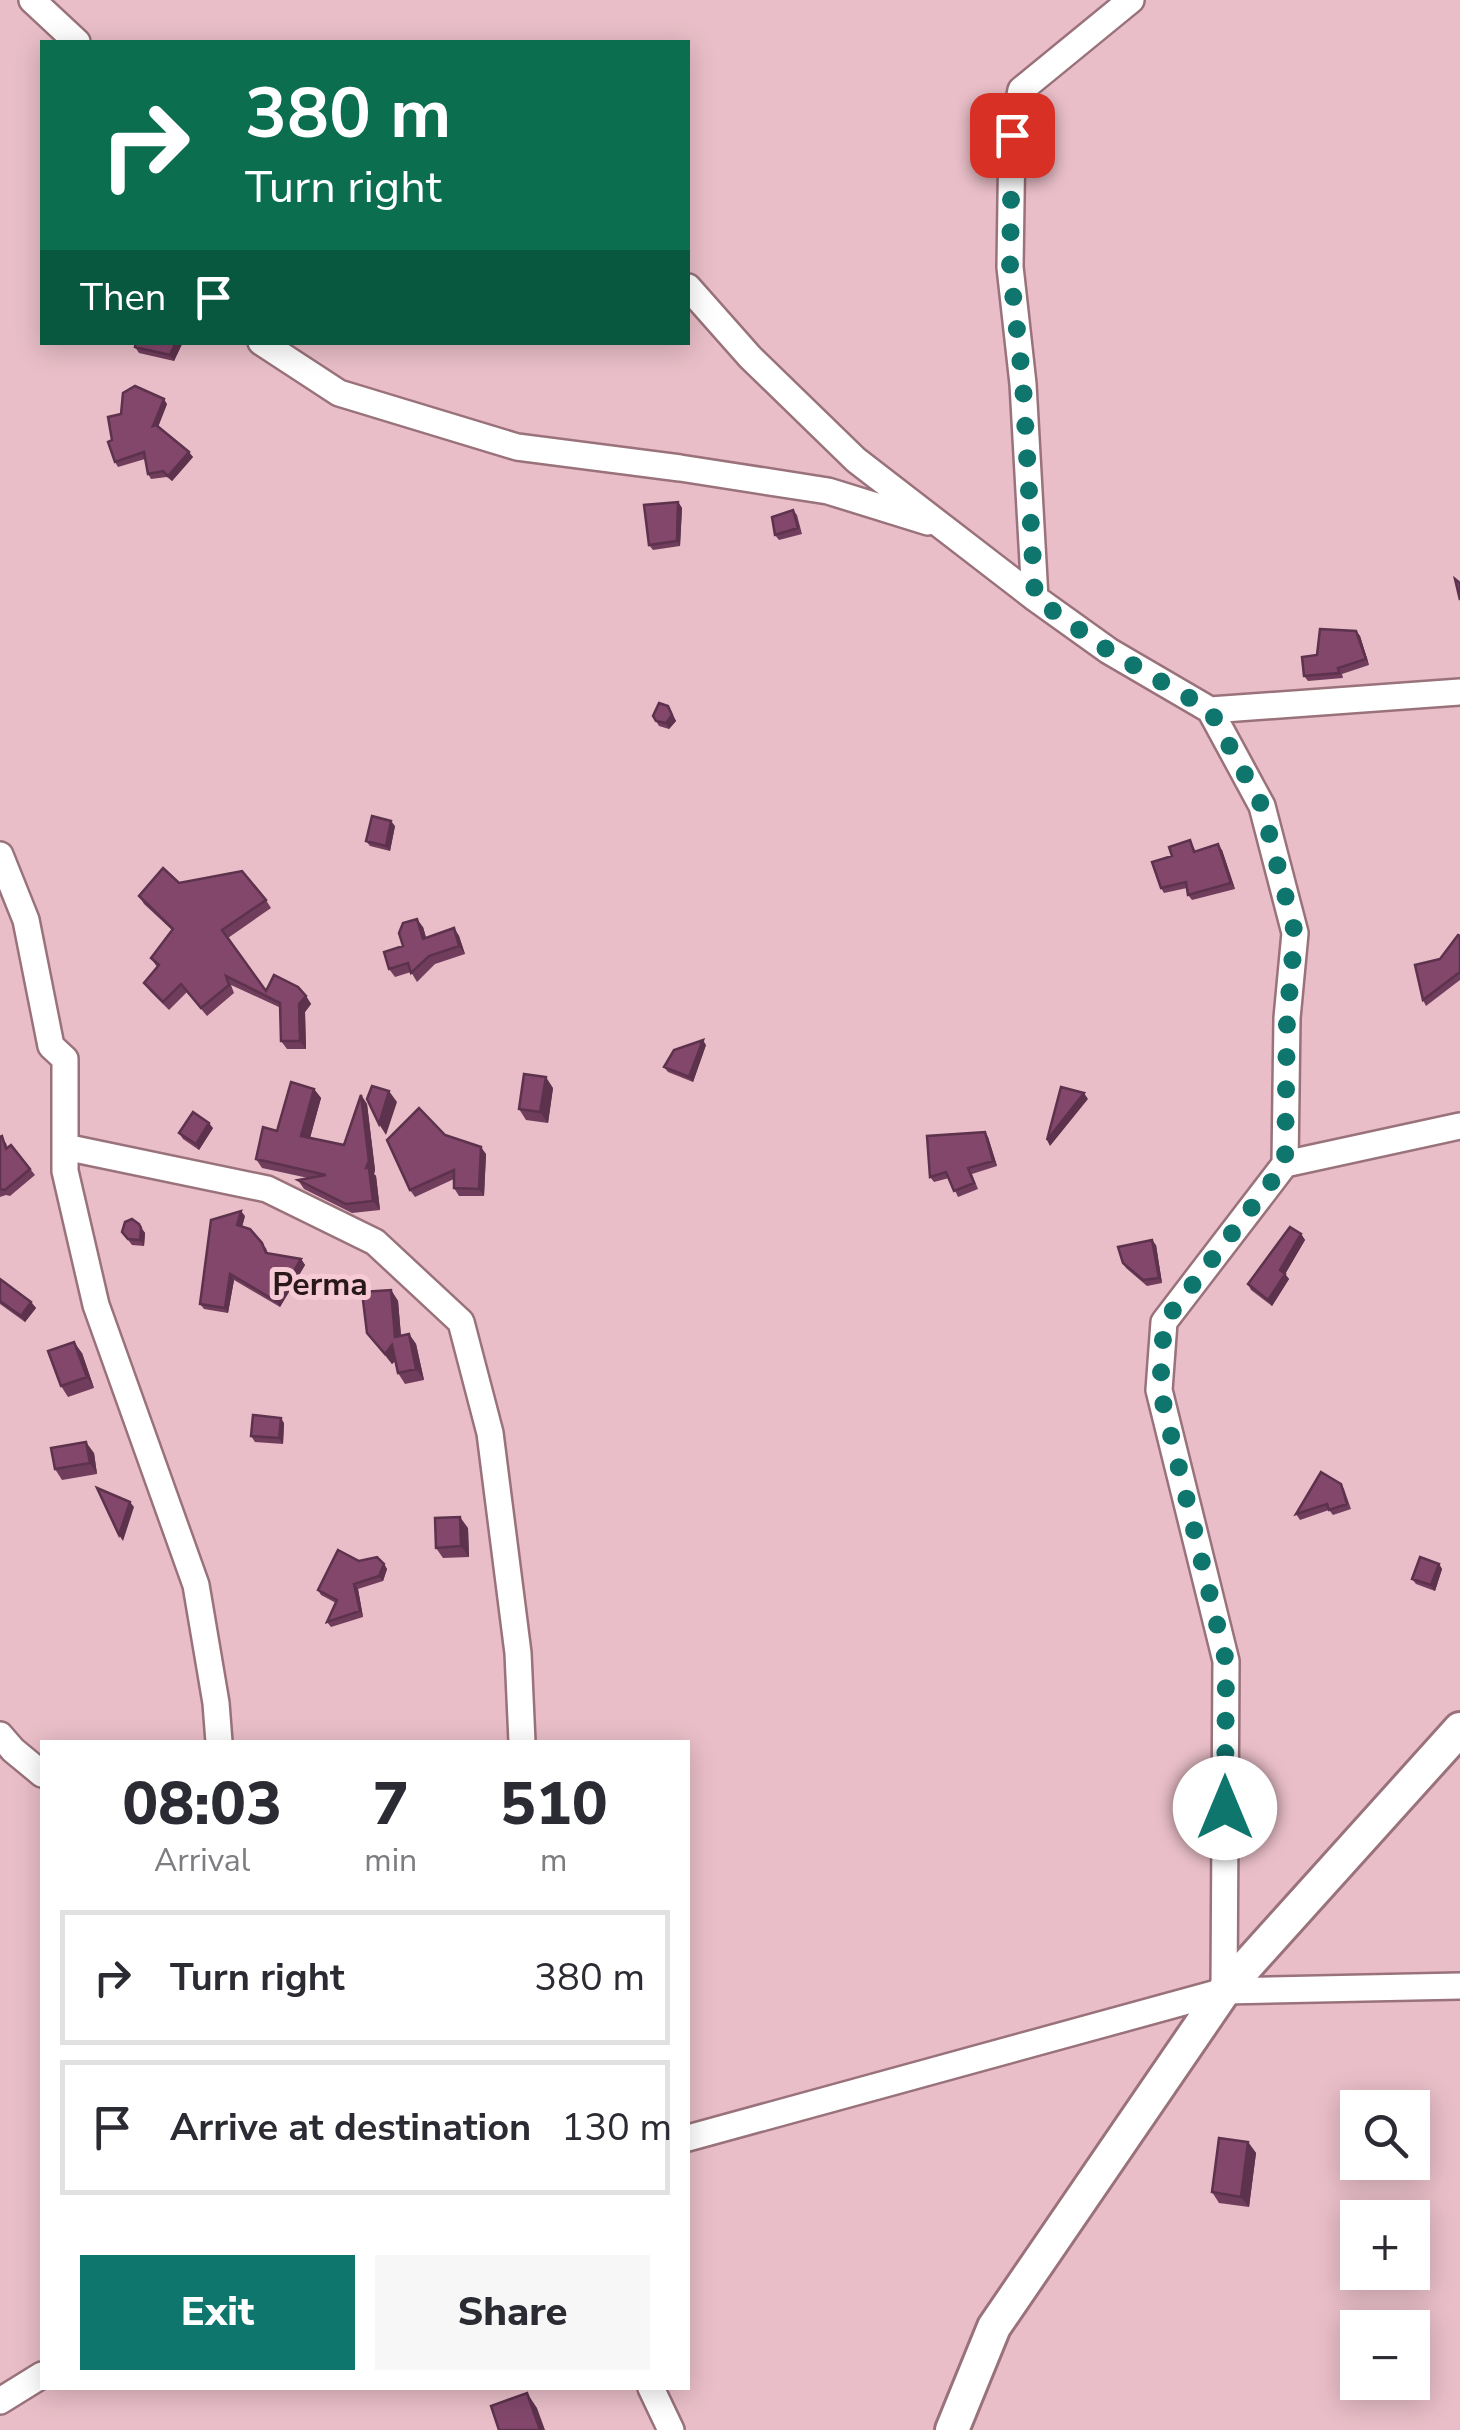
<!DOCTYPE html>
<html lang="en">
<head>
<meta charset="utf-8">
<style>
	:root { --surface:#fff; --page:#f7f7f7; --text:#2b2b33; --muted:#7c7c81; --line:#e1e1e2; --accent:#0f766e }
	body { margin:0; font-family:"Nunito Sans",sans-serif; background:var(--page); color:var(--text); height:100vh; display:flex; flex-direction:column; font-size:38px; white-space:nowrap }
	* { box-sizing:border-box; margin:0 }
	p { font-size:32px; color:var(--muted) }
	.icon { flex:none; width:55px; height:55px; fill:none; stroke:currentColor; stroke-width:2; stroke-linecap:round; stroke-linejoin:round }
	.map { position:relative; flex:1; overflow:hidden }
	.sheet { position:absolute; left:40px; top:1740px; width:650px; height:650px; display:flex; flex-direction:column; background:var(--surface); border-radius:0px; box-shadow:0 5px 25px #0003 }
	.sheet>* { flex:none }
	.top-card { position:absolute; left:40px; top:40px; width:650px; height:305px; border-radius:0px; box-shadow:0 5px 25px #0003; background:#0b6e4f; color:#fff; overflow:hidden }
	.tools { position:absolute; left:1340px; top:2090px; display:grid; gap:20px }
	.tools a { display:grid; place-items:center; width:90px; height:90px; border-radius:0px; background:var(--surface); box-shadow:0 5px 25px #0003; font-size:50px }
	.pin { position:absolute; display:grid; place-items:center; width:85px; height:85px; color:#fff; margin:-42px; border-radius:20px; box-shadow:0 5px 15px #0006 }
	.me { position:absolute; width:110px; margin:-55px; rotate:0deg; stroke-linejoin:round; filter:drop-shadow(0 0 8px #0008) }
	.turn { display:flex; align-items:center; gap:35px; height:210px; padding:0 40px; font-size:45px }
	.turn .icon { width:130px; height:130px; stroke-width:2.5 }
	.turn b { display:block; font-size:70px; line-height:85px }
	.then { display:flex; align-items:center; height:95px; padding:0 40px; background:#0003; gap:20px; font-size:38px }
	.eta { display:flex; justify-content:space-evenly; align-items:center; height:170px; text-align:center }
	.eta b { font-size:60px; font-weight:800; line-height:70px }
	.action { display:flex; gap:20px; margin-top:auto; padding:20px 40px }
	.action a { flex:1; height:115px; border-radius:0px; background:var(--accent); color:#fff; font-size:40px; font-weight:800; line-height:115px; text-align:center }
	.action a+a { background:var(--page); color:var(--text) }
	ul { padding:0; list-style:none }
	li { display:flex; align-items:center; gap:30px; height:135px; margin:0 20px 15px; padding:0 20px; border:5px solid var(--line); border-radius:0px }
	li div { flex:1 }
	li b { display:block; font-size:38px }
	li em { font-style:normal }
	.map>svg:first-child { display:block }
	.lines { fill:none; stroke-linecap:round; stroke-linejoin:round }
	.minor-casing { stroke:#99727b; stroke-width:30 }
	.tertiary-casing { stroke:#99727b; stroke-width:38 }
	.minor { stroke:#fff; stroke-width:25 }
	.tertiary { stroke:#fff; stroke-width:32 }
	.wall { fill:#713d5d }
	.shaded-wall { fill:#5c324c }
	.building { fill:#83476c; stroke:#5c324c; stroke-width:2.5 }
	.route { stroke:#0f766e; stroke-width:18; stroke-dasharray:0 32.4 }
	.labels { text-anchor:middle; stroke-width:10; stroke-linejoin:round; paint-order:stroke }
	.quarter-label { font-size:32px; font-weight:bold; fill:#28181c; stroke:#f7cbd5 }
</style>
</head>
<body>
<div class="map">
<svg width="1460" height="2430" viewBox="0 0 1460 2430">
	<rect width="100%" height="100%" fill="#e9bec8"/>
	<g class="lines">
		<g class="minor-casing">
			<path id="minor" d="M32 0 77 42
				M688 287 750 357 856 460 1035 598 1109 651 1210 710 1262 806 1295 933 1287 1018 1285 1164
				M261 342 339 393 517 447 680 468 828 491 928 522
				M1035 598 1023 384 1010 267 1012 135 1021 90 1131 0
				M1210 710 1460 692
				M0 855 26 920 51 1046 65 1059V1171L96 1305 196 1585 216 1703 219 1742
				M65 1147 267 1189 375 1242 461 1322 490 1433 518 1653 522 1742
				M0 1735 13 1750 42 1774
				M1224 1991 1226 1661 1159 1390 1164 1322 1285 1164 1460 1126
				M688 2138 1224 1991 1460 1986
				M651 2388 671 2430
				M0 2401 42 2375"/>
		</g>
		<g class="tertiary-casing">
			<path id="tertiary" d="M952 2430 994 2327 1224 1991 1460 1729"/>
		</g>
		<use href="#minor" class="minor"/>
		<use href="#tertiary" class="tertiary"/>
	</g>
	<path class="wall" d="M136 342H183L174 361 139 353 135 347Z
		M167 404 158 427 193 457 172 481 167 477 151 479 148 474 145 459 118 467 115 462 112 440Z
		M678 502 682 508 680 546 653 550 649 545Z
		M793 510 797 515 802 534 779 540 775 535Z
		M1337 631H1356L1360 636 1369 665 1342 674 1343 678 1308 681 1304 676Z
		M671 711 676 721 669 729 659 726 653 716Z
		M395 826 390 851 370 846 366 841Z
		M1190 840 1196 852 1222 850 1235 889 1192 900 1188 895 1187 888 1164 893 1161 888 1172 856Z
		M179 883 266 900 271 908 228 938 266 991 306 996 311 1004 305 1012 306 1049H287L281 1041V1008L231 985 234 993 207 1016 187 992 169 1010 150 991 144 983 157 967 151 958 172 930 144 904 139 896Z
		M423 927 426 938 454 928 459 936 465 954 435 964 417 982 411 972 395 977 389 969 403 946Z
		M1460 936V980L1426 1006 1423 1000 1440 959Z
		M706 1045 693 1082 668 1072 664 1067Z
		M553 1088 548 1123 526 1120 519 1109Z
		M314 1089 321 1098 310 1138 344 1145 361 1095 367 1104 375 1170 374 1174 376 1176 380 1210 352 1213 304 1189 298 1180 308 1178 262 1168 256 1159 277 1131Z
		M213 1128 199 1150 183 1139 179 1133Z
		M445 1135 486 1154 484 1196H459L454 1188V1179L415 1197 410 1190Z
		M0 1137 6 1143 8 1148 11 1145 35 1175 10 1196 6 1195 0 1197Z
		M988 1137 997 1166 972 1174 978 1189 958 1197 949 1178 934 1182 930 1177Z
		M245 1216 242 1227 266 1248 268 1253 301 1259 305 1265 280 1307 234 1280 228 1313 204 1309 200 1304Z
		M139 1224 145 1233 144 1246 132 1245 122 1232Z
		M1301 1234 1305 1240 1285 1274 1289 1279 1272 1306 1251 1290 1248 1284Z
		M1156 1245 1162 1283 1147 1286 1126 1268 1123 1263Z
		M0 1279 31 1302 36 1308 25 1322 0 1304Z
		M391 1290 398 1301 401 1336 409 1334 416 1344 424 1380 405 1384 398 1373 395 1361 392 1364 367 1333Z
		M82 1353 94 1388 68 1397 61 1386Z
		M284 1423 283 1444 255 1442 251 1436Z
		M94 1453 97 1474 62 1480 55 1469Z
		M1341 1484 1344 1489 1351 1509 1333 1515 1329 1510 1300 1520 1296 1514Z
		M468 1528 469 1557 443 1558 436 1548Z
		M359 1561 384 1564 387 1569 383 1581 358 1589 363 1617 331 1627 327 1622 336 1603 321 1595 318 1590Z
		M1439 1564 1442 1569 1435 1591 1416 1584 1412 1579Z
		M1248 2142 1256 2153 1249 2207 1219 2203 1212 2192Z"/>
	<path class="shaded-wall" d="M176 342H183L174 361 170 355Z
		M164 399 167 404 156 432 153 426Z
		M189 452 193 457 172 481 168 476Z
		M678 502 682 508 680 546 677 541Z
		M1356 631 1360 636 1369 665 1366 659Z
		M668 706 676 721 669 729 666 723Z
		M391 821 395 826 390 851 386 846Z
		M1218 844 1222 850 1235 889 1231 883Z
		M417 919 423 927 429 947 423 939Z
		M454 928 459 936 465 954 459 946Z
		M306 996 311 1004 305 1012 306 1049 300 1041 299 1004Z
		M703 1040 706 1045 693 1082 689 1077Z
		M546 1077 553 1088 548 1123 540 1112Z
		M314 1089 321 1098 308 1145 301 1136Z
		M389 1091 397 1102 386 1135 379 1124Z
		M1084 1093 1088 1099 1050 1146 1047 1140Z
		M361 1095 367 1104 375 1170 374 1174 376 1176 380 1210 373 1201 366 1168Z
		M209 1123 213 1128 199 1150 196 1144Z
		M985 1132 988 1137 997 1166 993 1161Z
		M481 1147 486 1154 484 1196 479 1189Z
		M241 1211 245 1216 241 1230 237 1225Z
		M141 1228 145 1233 144 1246 140 1240Z
		M1301 1234 1305 1240 1284 1276 1280 1270Z
		M1152 1240 1156 1245 1162 1283 1159 1278Z
		M301 1259 305 1265 280 1307 276 1301Z
		M230 1274 234 1280 228 1313 225 1308Z
		M1285 1274 1289 1279 1272 1306 1268 1300Z
		M391 1290 398 1301 402 1347 395 1337Z
		M31 1302 36 1308 25 1322 21 1316Z
		M409 1334 416 1344 424 1380 416 1369Z
		M74 1342 82 1353 94 1388 87 1377Z
		M392 1345 400 1356 392 1364 385 1354Z
		M281 1418 284 1423 283 1444 279 1438Z
		M86 1442 94 1453 97 1474 90 1463Z
		M130 1502 134 1507 123 1541 119 1535Z
		M460 1517 468 1528 469 1557 461 1546Z
		M384 1564 387 1569 383 1581 379 1576Z
		M1439 1564 1442 1569 1435 1591 1431 1585Z
		M354 1584 358 1589 363 1617 360 1611Z
		M1248 2142 1256 2153 1249 2207 1241 2197Z
		M527 2393 537 2408 545 2430H540Z"/>
	<path class="building" d="M136 342H176L170 355 135 347Z
		M135 386 164 399 153 426 156 425 189 452 168 476 163 471 148 474 144 452 115 462 108 442 112 440 108 417 121 414 123 393Z
		M678 502 677 541 649 545 644 505Z
		M793 510 798 528 775 535 772 517Z
		M1455 579 1460 583V600Z
		M1320 629 1356 631 1366 659 1338 668 1339 673 1304 676 1302 657 1317 655Z
		M659 703 668 706 672 715 666 723 656 721 653 716Z
		M372 816 391 821 386 846 366 841Z
		M1190 840 1194 852 1218 844 1231 883 1188 895 1186 882 1161 888 1152 862 1172 856 1169 847Z
		M163 868 179 883 242 871 266 900 222 930 266 991 274 975 298 987 306 996 299 1004 300 1041H281L280 1003 226 976 229 985 201 1008 181 984 163 1002 144 983 159 965 151 958 173 929 139 896Z
		M417 919 423 939 454 928 459 946 429 956 411 973 408 963 389 969 384 952 403 946 399 933 403 923Z
		M1458 935 1460 936V972L1423 1000 1415 965 1440 959Z
		M703 1040 689 1077 664 1067 674 1050Z
		M524 1074 546 1077 540 1112 519 1109Z
		M291 1082 314 1089 301 1136 344 1145 361 1095 369 1161 366 1168H369L373 1201 346 1204 298 1180 326 1175 256 1159 263 1127 277 1131Z
		M372 1086 389 1091 379 1124 367 1099Z
		M1061 1087 1084 1093 1047 1140Z
		M419 1108 445 1135 481 1147 479 1189 454 1188V1170L410 1190 387 1140Z
		M193 1112 209 1123 196 1144 179 1133Z
		M985 1132 993 1161 968 1168 974 1183 954 1191 946 1172 930 1177 927 1136Z
		M2 1136 6 1149 11 1145 30 1169 5 1190 0 1189V1137Z
		M241 1211 237 1225 250 1229 262 1243 266 1253 301 1259 276 1301 230 1274 225 1308 200 1304 211 1220Z
		M132 1219 139 1224 141 1228 140 1240 128 1239 122 1232 125 1222Z
		M1290 1227 1301 1234 1280 1270 1285 1274 1268 1300 1248 1284Z
		M1152 1240 1159 1278 1143 1280 1123 1263 1118 1247Z
		M0 1279 31 1302 21 1316 0 1301Z
		M391 1290 395 1337 409 1334 416 1369 398 1373 392 1345 385 1354 367 1333 362 1292Z
		M74 1342 87 1377 61 1386 48 1351Z
		M253 1415 281 1418 279 1438 251 1436Z
		M86 1442 90 1463 55 1469 51 1448Z
		M1321 1472 1341 1484 1347 1504 1329 1510 1327 1504 1296 1514Z
		M97 1488 130 1502 119 1535Z
		M460 1517 461 1546 436 1548 435 1518Z
		M338 1550 359 1561 377 1557 384 1564 379 1576 354 1584 360 1611 327 1622 337 1600 318 1590Z
		M1420 1557 1439 1564 1431 1585 1412 1579Z
		M1219 2138 1248 2142 1241 2197 1212 2192Z
		M527 2393 540 2430H499L491 2406Z"/>
	<g class="lines">
		<path class="route" d="M1012 135 1010 267 1023 384 1035 598 1109 651 1210 710 1262 806 1295 933 1287 1018 1285 1164 1164 1322 1160 1390 1226 1661 1225 1808"/>
	</g>
	<g class="labels">
		<g class="quarter-label">
			<text x="320" y="1295">Perma</text>
		</g>
	</g>
</svg>
<div class="tools">
<a><svg class="icon" aria-label="search" viewBox="0 0 24 24"><circle cx="10" cy="10" r="6"/><path d="M15 15l6 6"/></svg></a>
<a>+</a>
<a>−</a>
</div>
<div class="pin" style="left:1012px;top:135px;background:#d93025"><svg class="icon" aria-label="arrive" viewBox="0 0 24 24"><path d="M6 21V4h12l-3 4 3 4H6"/></svg></div>
<svg class="me" style="left:1225px;top:1808px" viewBox="-20 -20 40 40"><circle r="19" fill="#fff"/><path d="M0-13L10 11 0 6-10 11z" fill="#0f766e"/></svg>
<div class="top-card">
<div class="turn"><svg class="icon" aria-label="right" viewBox="0 0 24 24"><path d="M7 20v-9h11M14 6l5 5-5 5"/></svg><div><b>380 m</b>Turn right</div></div>
<div class="then">Then<svg class="icon" aria-label="arrive" viewBox="0 0 24 24"><path d="M6 21V4h12l-3 4 3 4H6"/></svg></div>
</div>
<section class="sheet">
<div class="eta">
<div><b>08:03</b><p>Arrival</p></div>
<div><b>7</b><p>min</p></div>
<div><b>510</b><p>m</p></div>
</div>
<ul>
<li><svg class="icon" aria-label="right" viewBox="0 0 24 24"><path d="M7 20v-9h11M14 6l5 5-5 5"/></svg><div><b>Turn right</b></div><em>380 m</em></li>
<li><svg class="icon" aria-label="arrive" viewBox="0 0 24 24"><path d="M6 21V4h12l-3 4 3 4H6"/></svg><div><b>Arrive at destination</b></div><em>130 m</em></li>
</ul>
<div class="action"><a>Exit</a><a>Share</a></div>
</section>
</div>
</body>
</html>
